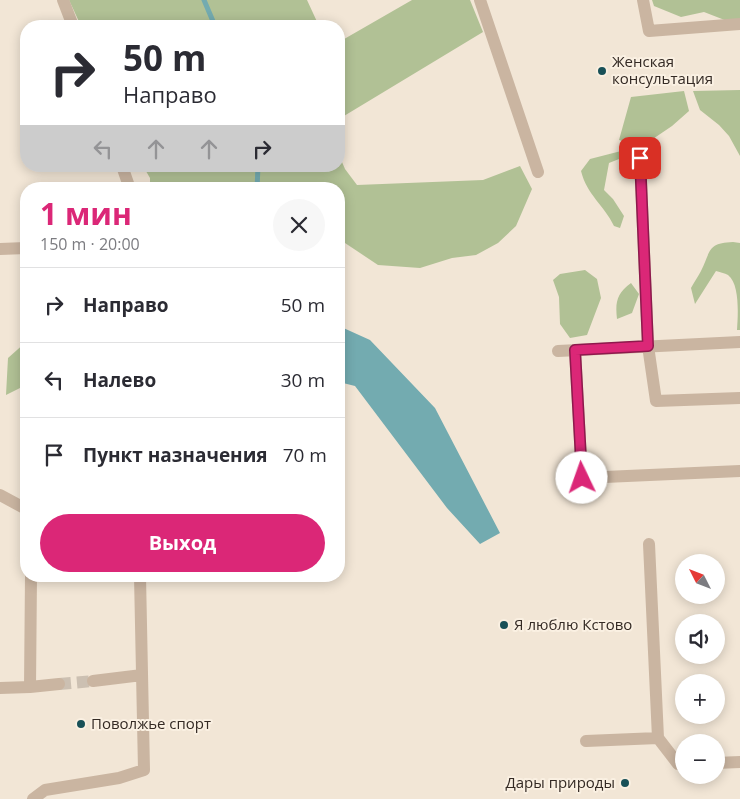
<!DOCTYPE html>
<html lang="ru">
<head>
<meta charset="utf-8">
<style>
	:root { --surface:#fff; --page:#f7f7f7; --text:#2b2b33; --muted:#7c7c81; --line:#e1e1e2; --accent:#db2777 }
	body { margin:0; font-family:"Open Sans",sans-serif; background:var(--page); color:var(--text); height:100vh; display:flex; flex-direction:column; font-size:19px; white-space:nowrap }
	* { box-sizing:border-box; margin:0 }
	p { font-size:16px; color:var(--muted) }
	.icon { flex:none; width:28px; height:28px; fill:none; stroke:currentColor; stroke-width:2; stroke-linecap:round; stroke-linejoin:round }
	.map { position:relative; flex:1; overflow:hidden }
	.panel { position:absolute; left:20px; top:182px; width:325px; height:400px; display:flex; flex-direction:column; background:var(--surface); border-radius:20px; box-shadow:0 2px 12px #0003 }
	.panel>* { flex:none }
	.top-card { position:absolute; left:20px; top:20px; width:325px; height:152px; border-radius:20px; box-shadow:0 2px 12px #0003; background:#fff; color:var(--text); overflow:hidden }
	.needle { width:32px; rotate:312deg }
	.tools { position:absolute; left:675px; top:554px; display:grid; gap:10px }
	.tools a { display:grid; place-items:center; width:50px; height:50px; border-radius:50%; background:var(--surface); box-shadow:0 2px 12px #0003; font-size:25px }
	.pin { position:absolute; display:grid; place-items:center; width:42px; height:42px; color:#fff; margin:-21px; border-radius:10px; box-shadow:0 2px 8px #0006 }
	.me { position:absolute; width:55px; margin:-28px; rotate:357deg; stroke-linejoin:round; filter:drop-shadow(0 0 4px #0008) }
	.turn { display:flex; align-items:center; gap:18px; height:105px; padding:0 20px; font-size:22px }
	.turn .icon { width:65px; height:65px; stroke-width:2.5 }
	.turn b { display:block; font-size:35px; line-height:42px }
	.lanes { display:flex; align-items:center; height:48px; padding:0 20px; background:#0003; justify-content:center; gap:25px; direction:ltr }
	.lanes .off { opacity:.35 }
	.round { display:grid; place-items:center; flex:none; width:52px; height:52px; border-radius:26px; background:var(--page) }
	.headline { display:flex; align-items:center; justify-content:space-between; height:85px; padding:0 20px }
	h1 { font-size:30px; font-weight:700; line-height:38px; color:var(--accent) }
	.button { display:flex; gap:10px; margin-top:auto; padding:10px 20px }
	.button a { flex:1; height:58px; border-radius:30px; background:var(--accent); color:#fff; font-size:20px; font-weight:700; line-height:58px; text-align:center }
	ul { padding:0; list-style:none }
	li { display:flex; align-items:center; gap:15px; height:75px; padding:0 20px; border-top:1px solid var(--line) }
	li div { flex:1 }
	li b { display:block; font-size:19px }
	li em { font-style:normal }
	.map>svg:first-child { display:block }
	.green { fill:#b1c195 }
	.water { fill:#73abb0 }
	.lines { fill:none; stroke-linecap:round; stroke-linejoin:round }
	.stream { stroke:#73abb0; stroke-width:5 }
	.minor-tunnel { stroke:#ccc0b2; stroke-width:12; stroke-dasharray:12 6; stroke-linecap:butt }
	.minor { stroke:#cab5a1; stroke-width:12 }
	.route-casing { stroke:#8e194d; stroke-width:12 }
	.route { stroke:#db2777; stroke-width:9 }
	.poi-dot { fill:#185057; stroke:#faf0e2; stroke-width:2 }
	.labels { text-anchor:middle; stroke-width:4; stroke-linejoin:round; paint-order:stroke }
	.poi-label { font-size:15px; fill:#342a24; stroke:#faf0e2; text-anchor:start }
</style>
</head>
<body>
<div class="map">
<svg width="740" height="799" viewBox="0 0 740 799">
	<rect width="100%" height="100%" fill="#f2e6d6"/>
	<path class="green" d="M69 0H307L319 26H81Z
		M412 0H470L483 32 339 119V42Z
		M652 0H740V26L704 12 681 17 654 6Z
		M740 90V156L729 136 719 125 700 110 693 91Z
		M684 91 689 111 672 126 641 147 619 140 631 97Z
		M625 150 624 157 609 163 604 190 613 199 624 216 620 228 614 226C604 205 587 195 581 171L590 159Z
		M339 155 345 169 357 185 483 180 520 166 532 189 516 226 498 243 476 255 452 258 420 268 378 265 339 239V189H150V178L143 166H339Z
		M733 242 740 243V330H737C738 315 740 284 728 275 725 273 719 272 716 271L695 304 691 288C694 282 698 277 701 271 711 251 707 243 733 242Z
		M585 270 597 279 601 298 587 335 570 338 560 324 559 297 553 280 560 274Z
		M631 283 639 294 632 313 617 319C615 302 617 293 631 283Z
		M26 342V385L6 395 8 358Z"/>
	<path class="water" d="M339 326 370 340 435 408 500 533 480 544 447 508 355 386 339 382Z"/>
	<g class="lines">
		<path class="stream" d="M204 0 215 26
			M257 189 258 166"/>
		<path class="minor-tunnel" d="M59 684 93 681"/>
		<path class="minor" d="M63 0 73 26
			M480 0 538 172
			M643 0 649 31 740 24
			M640 158 648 346 656 401 740 398
			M122 166 130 189
			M0 249 26 248
			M575 350 582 478 740 471
			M558 351 740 342
			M0 495 26 509
			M649 544 658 738 678 764H684
			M93 681 142 675
			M30 687 59 684
			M0 688 30 687 31 576
			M586 741 658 738
			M716 763 740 762
			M33 799 45 790 119 778 144 770 140 576"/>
	</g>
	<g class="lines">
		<g class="route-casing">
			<path id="route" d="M582 478 575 350 648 346 640 158"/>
		</g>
		<use href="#route" class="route"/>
	</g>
	<g class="poi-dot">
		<circle cx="602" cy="71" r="5"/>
		<circle cx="504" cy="625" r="5"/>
		<circle cx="81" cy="724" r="5"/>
		<circle cx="625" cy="783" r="5"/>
	</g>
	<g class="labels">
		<g class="poi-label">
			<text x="612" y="67">Женская<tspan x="612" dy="17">консультация</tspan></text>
			<text x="514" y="630">Я люблю Кстово</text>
			<text x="91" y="729">Поволжье спорт</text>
			<text x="615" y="788" text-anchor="end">Дары природы</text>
		</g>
	</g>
</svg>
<div class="tools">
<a><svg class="needle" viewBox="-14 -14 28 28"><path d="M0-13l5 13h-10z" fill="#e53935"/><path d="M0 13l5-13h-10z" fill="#7c7c81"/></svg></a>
<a><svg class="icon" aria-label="sound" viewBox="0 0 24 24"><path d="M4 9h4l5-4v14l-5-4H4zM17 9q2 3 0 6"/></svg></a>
<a>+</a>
<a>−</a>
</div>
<div class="pin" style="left:640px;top:158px;background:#d93025"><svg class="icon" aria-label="arrive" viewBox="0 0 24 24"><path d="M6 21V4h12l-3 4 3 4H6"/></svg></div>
<svg class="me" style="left:582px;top:478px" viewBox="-20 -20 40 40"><circle r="19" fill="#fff"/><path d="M0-13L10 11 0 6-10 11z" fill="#db2777"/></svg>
<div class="top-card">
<div class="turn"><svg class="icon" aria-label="right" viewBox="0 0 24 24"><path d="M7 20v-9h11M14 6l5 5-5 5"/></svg><div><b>50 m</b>Направо</div></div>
<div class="lanes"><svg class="icon off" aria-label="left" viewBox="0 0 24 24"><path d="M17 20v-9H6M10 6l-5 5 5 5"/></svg><svg class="icon off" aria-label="ahead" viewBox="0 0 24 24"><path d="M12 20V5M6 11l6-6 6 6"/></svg><svg class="icon off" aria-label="ahead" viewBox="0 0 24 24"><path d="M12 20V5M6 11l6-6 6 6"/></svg><svg class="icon" aria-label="right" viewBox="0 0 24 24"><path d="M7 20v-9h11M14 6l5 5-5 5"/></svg></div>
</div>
<section class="panel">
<div class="headline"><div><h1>1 мин</h1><p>150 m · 20:00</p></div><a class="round"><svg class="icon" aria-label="close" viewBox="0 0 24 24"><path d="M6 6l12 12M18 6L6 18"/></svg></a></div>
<ul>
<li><svg class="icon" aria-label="right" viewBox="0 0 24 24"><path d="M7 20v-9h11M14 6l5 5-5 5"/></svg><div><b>Направо</b></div><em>50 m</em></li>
<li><svg class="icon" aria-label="left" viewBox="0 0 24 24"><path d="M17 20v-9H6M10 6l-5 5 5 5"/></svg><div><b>Налево</b></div><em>30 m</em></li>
<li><svg class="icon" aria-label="arrive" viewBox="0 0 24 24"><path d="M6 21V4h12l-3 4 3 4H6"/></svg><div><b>Пункт назначения</b></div><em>70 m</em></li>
</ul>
<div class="button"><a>Выход</a></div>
</section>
</div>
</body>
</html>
